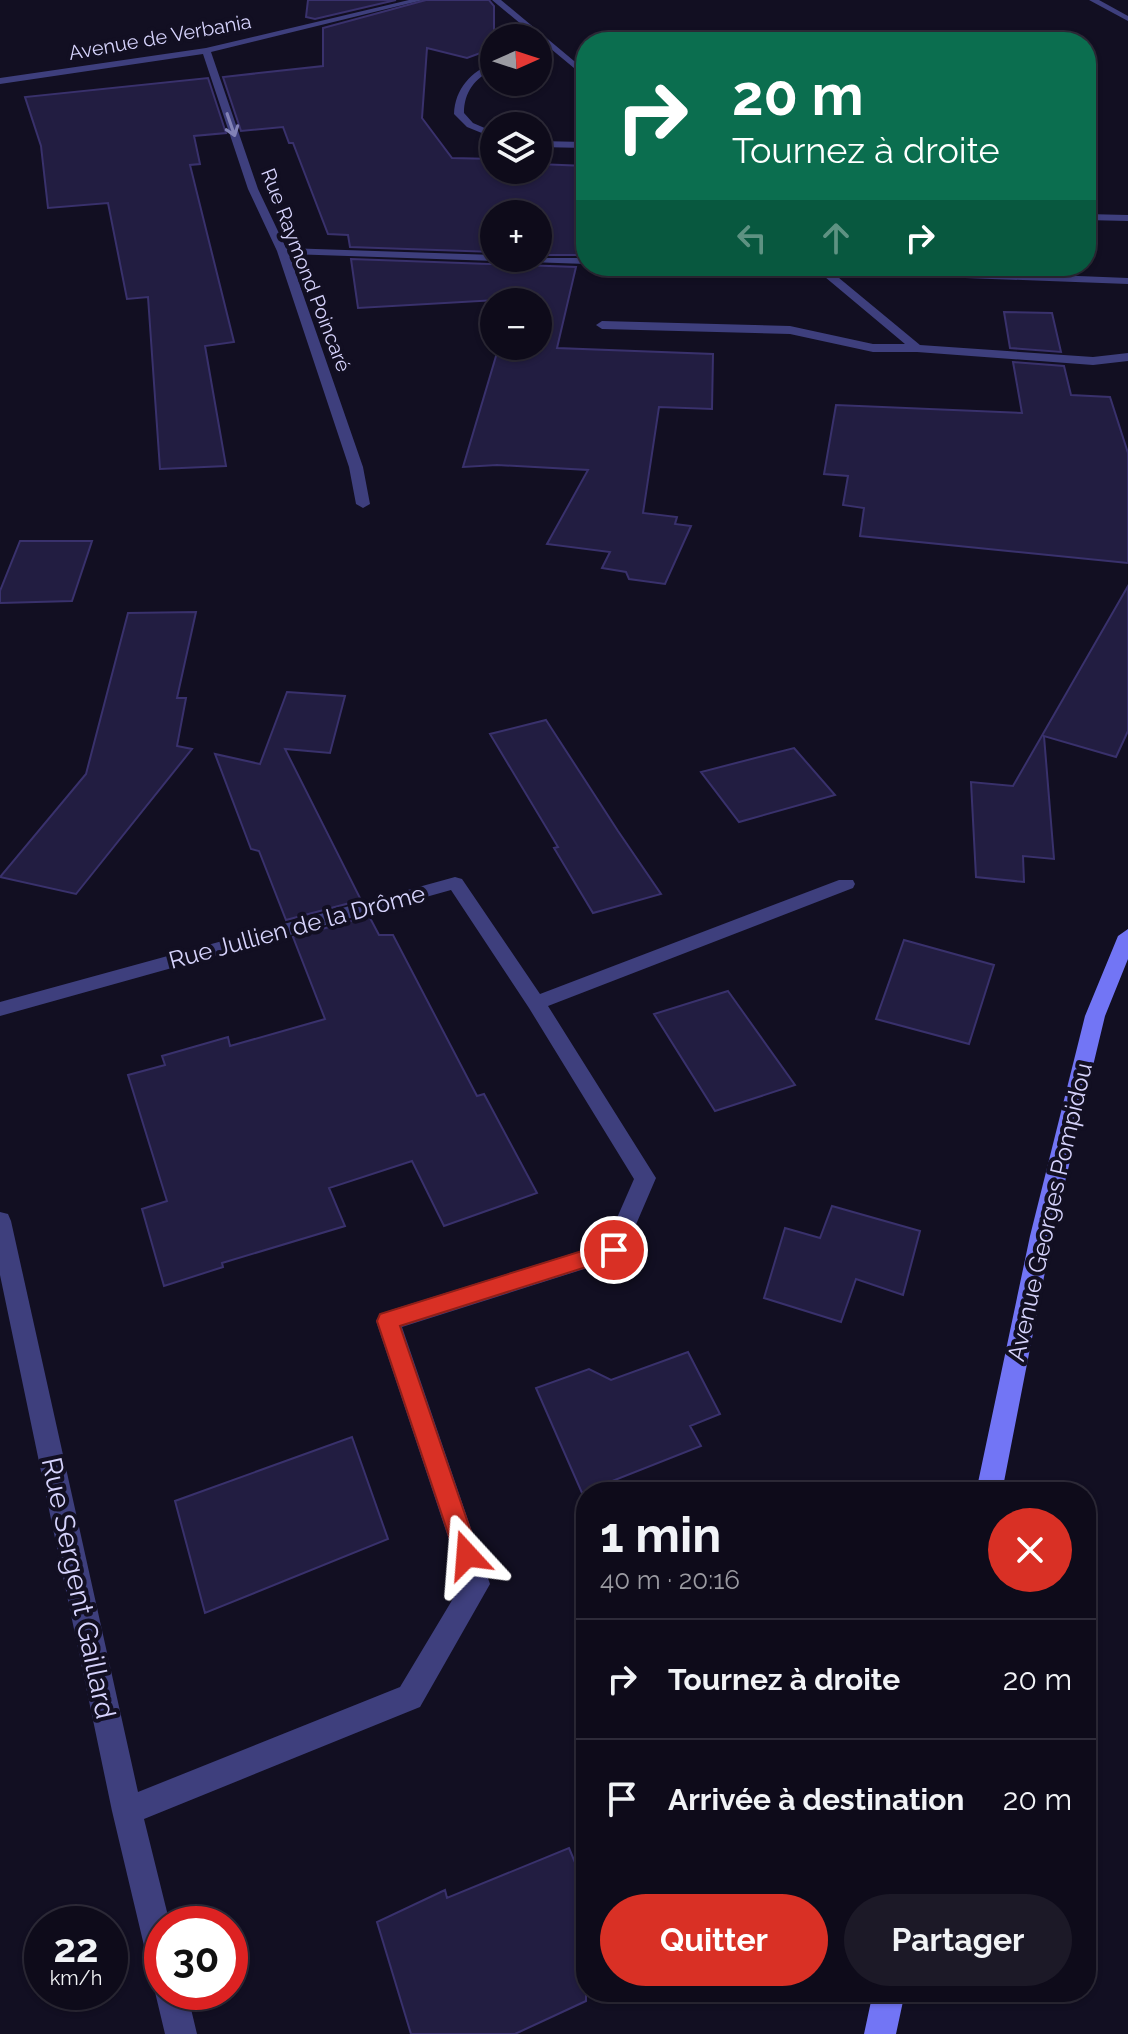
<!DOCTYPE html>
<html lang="fr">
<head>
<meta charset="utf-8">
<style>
	:root { --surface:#0e0b1a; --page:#1c1927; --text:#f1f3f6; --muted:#9b9ba2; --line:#2e2b39; --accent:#d93025 }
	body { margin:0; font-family:Raleway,sans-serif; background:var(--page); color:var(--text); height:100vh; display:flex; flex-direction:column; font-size:30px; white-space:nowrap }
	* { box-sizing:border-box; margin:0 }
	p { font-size:26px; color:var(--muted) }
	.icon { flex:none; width:44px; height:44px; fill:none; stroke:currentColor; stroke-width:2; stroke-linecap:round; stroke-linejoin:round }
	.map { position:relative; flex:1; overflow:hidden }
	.panel { position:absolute; left:576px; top:1482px; width:520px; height:520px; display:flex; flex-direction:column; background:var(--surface); border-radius:32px; box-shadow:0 2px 6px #0004,0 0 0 2px var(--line) }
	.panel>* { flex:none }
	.hud { position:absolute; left:576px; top:32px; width:520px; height:244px; border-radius:32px; box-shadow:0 2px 6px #0004,0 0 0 2px var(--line); background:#0b6e4f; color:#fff; overflow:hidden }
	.needle { width:52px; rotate:87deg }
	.tools { position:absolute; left:480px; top:24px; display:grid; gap:16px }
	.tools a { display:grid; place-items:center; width:72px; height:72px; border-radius:50%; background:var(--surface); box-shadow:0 2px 6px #0004,0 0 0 2px var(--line); font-size:40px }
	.speed { position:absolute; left:24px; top:1906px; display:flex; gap:16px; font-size:40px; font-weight:700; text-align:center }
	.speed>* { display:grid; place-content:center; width:104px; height:104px; border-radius:50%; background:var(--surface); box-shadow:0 2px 6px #0004,0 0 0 2px var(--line); line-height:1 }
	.speed small { font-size:20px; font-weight:400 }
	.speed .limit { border:12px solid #d22; background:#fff; color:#111 }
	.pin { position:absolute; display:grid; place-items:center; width:68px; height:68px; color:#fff; margin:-34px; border:4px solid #fff; border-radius:50%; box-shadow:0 2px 8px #0007 }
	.me { position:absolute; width:88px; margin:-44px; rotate:341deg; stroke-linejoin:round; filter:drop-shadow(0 0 6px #0008) }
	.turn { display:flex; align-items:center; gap:28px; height:168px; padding:0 24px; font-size:36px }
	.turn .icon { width:104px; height:104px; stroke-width:2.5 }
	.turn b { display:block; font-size:56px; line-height:68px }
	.lanes { display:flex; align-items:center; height:76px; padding:0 24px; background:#0003; justify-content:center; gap:40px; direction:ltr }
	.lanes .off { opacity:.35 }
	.round { display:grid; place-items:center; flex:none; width:84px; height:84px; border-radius:42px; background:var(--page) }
	.summary { display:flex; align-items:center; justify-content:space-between; height:136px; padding:0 24px }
	h1 { font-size:48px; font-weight:700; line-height:60px }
	.cta { display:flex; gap:16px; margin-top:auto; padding:16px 24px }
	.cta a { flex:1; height:92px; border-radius:48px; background:var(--accent); color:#fff; font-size:32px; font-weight:700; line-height:92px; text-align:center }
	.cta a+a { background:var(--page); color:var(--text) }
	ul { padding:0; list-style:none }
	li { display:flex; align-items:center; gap:24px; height:120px; padding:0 24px; border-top:2px solid var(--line) }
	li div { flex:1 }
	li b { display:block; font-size:30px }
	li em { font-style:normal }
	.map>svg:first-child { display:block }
	.building { fill:#221d41; stroke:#39316c; stroke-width:2 }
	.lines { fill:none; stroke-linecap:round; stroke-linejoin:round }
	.street { fill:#3e3f7d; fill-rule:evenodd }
	.secondary { fill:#7275f5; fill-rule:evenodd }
	.oneway { stroke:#8282b6 }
	.route { fill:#d93025; stroke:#8d1f18; stroke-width:2 }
	.labels { text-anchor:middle; stroke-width:8; stroke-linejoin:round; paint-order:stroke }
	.far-street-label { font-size:20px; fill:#d6d3fc; stroke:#120f22 }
	.street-label { font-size:24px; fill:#d6d3fc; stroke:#120f22 }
	.near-street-label { font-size:28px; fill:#d6d3fc; stroke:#120f22 }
</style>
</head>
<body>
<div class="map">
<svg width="1128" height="2034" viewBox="0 0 1128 2034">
	<rect width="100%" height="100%" fill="#120f22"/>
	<path class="building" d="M308 0H396L315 19 306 17Z
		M426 0H489L494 6V48L467 58 427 48 422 118 452 158 494 159V170H538V164L586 166V245H581L578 255H538V214H494V252L350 247 348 235 328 234 293 143H289L283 127 241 131 223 77 323 66V28Z
		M208 78 226 133 194 136 200 164 190 165 234 342 205 346 226 466 160 469 148 297 127 299 108 203 48 208 41 146 25 97Z
		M351 259 576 267 557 348 713 354 712 409 659 407 643 513 677 517 675 524 691 526 665 584 629 579 626 572 602 568 610 552 547 544 588 470 497 465 463 467 499 346H538V302H512L513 299 358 308Z
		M1004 312 1052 313 1061 352 1010 348Z
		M1013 362 1064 366 1071 395 1110 397 1128 453V563L860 536 864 508 843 505 848 476 824 474 836 405 1022 413Z
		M20 541H92L72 601 0 603V591Z
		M1128 586V731L1116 757 1044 736 1054 859 1023 856 1024 882 976 877 971 782 1013 786Z
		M196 612 177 698H186L177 746 192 749 76 894 0 877 86 774 128 613Z
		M287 692 345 696 330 753 285 749 361 900 286 920 259 851 251 849 215 754 260 764Z
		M546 720 618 831 661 894 593 913 554 848 558 847 490 734Z
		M794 748 835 795 739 822 701 772Z
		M369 916 379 935H393L477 1096 484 1094 537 1193 444 1226 412 1161 329 1188 345 1226 222 1263 223 1267 164 1286 142 1209 167 1201 128 1075 165 1065 162 1056 228 1037 230 1046 325 1019 293 937Z
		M904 940 994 965 969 1044 876 1019Z
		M728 991 795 1085 715 1111 654 1014Z
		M832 1206 920 1231 903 1295 856 1279 841 1322 764 1298 785 1228 820 1238Z
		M688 1352 720 1414 690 1426 701 1446 582 1493 536 1388 589 1369 611 1380Z
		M352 1437 388 1539 205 1613 175 1501Z
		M569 1848 586 1889V2001L515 2034H411L377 1922 445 1890 447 1898Z"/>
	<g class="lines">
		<path class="street" d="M409 0H423L211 52 258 189 286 248 494 255V258H586V264L289 254 363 467 370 504 363 508 356 504 349 467 277 251 248 189 203 54 0 84V78L206 48Z
			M492 0H501L586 71V78Z
			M1089 0H1099L1128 16V21Z
			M494 63V69C475 78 464 92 464 113L473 123 494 132V138L467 127 454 114C455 89 471 71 494 63Z
			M538 141 586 142V148L538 147Z
			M1086 214 1128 215V221L1086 220Z
			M739 266H830L1128 278V284L833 273 920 345 1093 357 1128 353V361L1093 365 917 352H873L790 334 602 329 596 325 602 321 790 326 873 344H905L819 272 745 269Z
			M455 877 462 879 540 994 839 880H853L855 884 853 888 548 1006 656 1178 622 1257 402 1327 490 1584 420 1707 144 1819 170 1924H162V1970L151 1965 146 1954 112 1811 0 1275V1212L8 1214 11 1221 138 1792 400 1687 463 1582 376 1321 380 1314 388 1311 606 1243 634 1179 529 1008 451 890 0 1016V1002Z
			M162 1980V1992H187L197 2034H165L155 1992Z"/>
		<path class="secondary" d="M1128 929V959L1105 1016 1052 1236 1002 1492H976L1030 1236 1085 1016 1118 936Z
			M873 1992H905L896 2034H864Z"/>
	</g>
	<defs><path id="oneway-shaft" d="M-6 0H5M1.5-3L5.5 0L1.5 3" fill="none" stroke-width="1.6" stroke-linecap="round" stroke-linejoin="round" transform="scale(2)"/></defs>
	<use class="oneway" href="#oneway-shaft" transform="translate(231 125) rotate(71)"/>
	<path class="route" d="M614 1241 621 1243 624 1250 621 1256 400 1326 479 1555 475 1563 467 1567 458 1563 377 1321 380 1314Z"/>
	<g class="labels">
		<g class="far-street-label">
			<text transform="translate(160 37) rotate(-10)" y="7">Avenue de Verbania</text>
			<text transform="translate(306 270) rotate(69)" y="7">Rue Raymond Poincaré</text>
		</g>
		<g class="street-label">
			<text transform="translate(297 927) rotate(-15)" y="8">Rue Jullien de la Drôme</text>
			<text transform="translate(1050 1212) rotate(-77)" y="8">Avenue Georges Pompidou</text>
		</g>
		<g class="near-street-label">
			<text transform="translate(79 1588) rotate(78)" y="10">Rue Sergent Gaillard</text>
		</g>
	</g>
</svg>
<div class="tools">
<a><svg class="needle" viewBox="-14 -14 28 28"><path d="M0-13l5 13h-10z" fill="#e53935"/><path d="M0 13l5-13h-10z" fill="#9b9ba2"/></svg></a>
<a><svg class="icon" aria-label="layers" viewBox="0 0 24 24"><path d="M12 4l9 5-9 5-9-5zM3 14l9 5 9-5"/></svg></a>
<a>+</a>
<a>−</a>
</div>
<div class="speed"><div>22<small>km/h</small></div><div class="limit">30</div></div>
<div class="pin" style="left:614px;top:1250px;background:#d93025"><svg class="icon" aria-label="arrive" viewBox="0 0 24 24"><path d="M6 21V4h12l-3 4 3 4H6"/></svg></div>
<svg class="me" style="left:467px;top:1555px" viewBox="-20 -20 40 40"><path d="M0-17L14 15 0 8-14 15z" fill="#d93025" stroke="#fff" stroke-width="4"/></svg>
<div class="hud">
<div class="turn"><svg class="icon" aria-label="right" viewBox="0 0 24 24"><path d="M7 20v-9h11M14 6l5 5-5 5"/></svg><div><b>20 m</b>Tournez à droite</div></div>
<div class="lanes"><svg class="icon off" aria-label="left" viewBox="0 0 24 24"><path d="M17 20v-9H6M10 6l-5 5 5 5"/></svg><svg class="icon off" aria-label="ahead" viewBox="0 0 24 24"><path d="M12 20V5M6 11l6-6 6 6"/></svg><svg class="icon" aria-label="right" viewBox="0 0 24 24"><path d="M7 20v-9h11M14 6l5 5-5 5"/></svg></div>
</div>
<section class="panel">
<div class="summary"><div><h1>1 min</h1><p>40 m · 20:16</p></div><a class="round" style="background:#d93025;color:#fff"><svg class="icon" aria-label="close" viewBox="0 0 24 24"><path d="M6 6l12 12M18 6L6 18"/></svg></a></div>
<ul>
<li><svg class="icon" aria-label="right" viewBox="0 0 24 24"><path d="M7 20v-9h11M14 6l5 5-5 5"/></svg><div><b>Tournez à droite</b></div><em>20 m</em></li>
<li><svg class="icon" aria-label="arrive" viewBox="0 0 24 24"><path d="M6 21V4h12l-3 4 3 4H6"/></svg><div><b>Arrivée à destination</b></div><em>20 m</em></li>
</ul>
<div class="cta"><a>Quitter</a><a>Partager</a></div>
</section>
</div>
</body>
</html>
